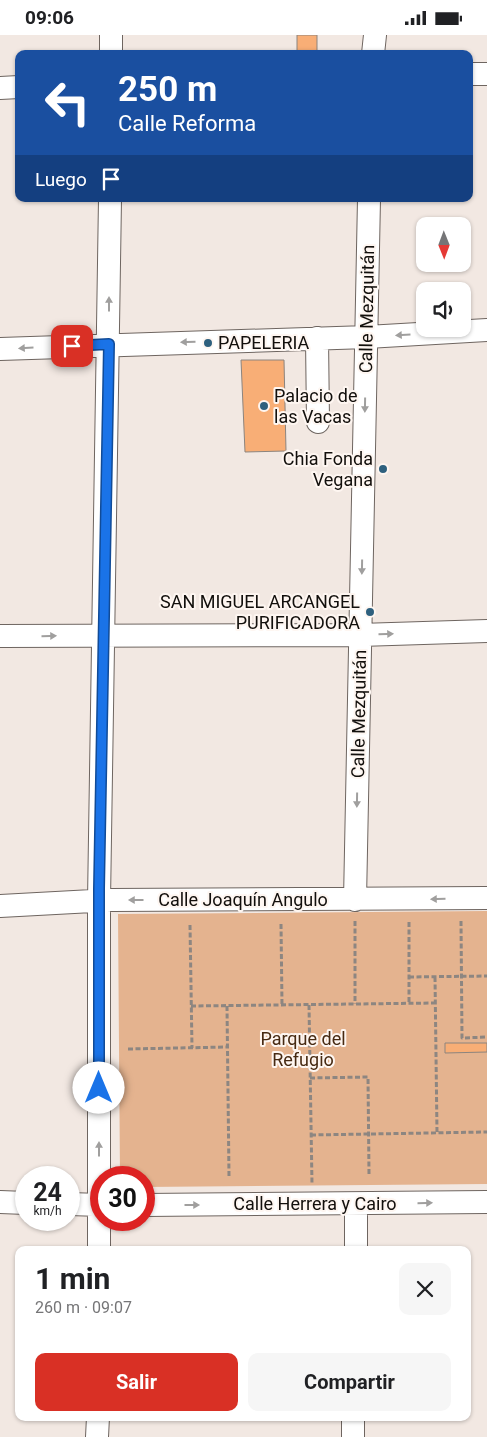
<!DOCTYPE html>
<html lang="es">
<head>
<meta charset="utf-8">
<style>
	:root { --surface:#fff; --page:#f6f6f6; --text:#202124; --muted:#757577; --accent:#d93025 }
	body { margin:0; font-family:Roboto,sans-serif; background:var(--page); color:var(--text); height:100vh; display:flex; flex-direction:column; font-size:19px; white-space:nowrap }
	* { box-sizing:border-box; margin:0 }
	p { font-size:16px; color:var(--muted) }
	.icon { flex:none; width:28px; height:28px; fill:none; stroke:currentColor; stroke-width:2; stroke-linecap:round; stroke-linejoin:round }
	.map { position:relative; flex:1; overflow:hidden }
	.side { position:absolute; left:15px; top:1211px; width:456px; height:175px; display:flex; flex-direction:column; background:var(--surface); border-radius:10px; box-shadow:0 1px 4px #0004 }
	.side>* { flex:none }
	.guide { position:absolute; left:15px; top:15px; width:458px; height:152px; border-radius:10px; box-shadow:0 1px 4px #0004; background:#1a4fa0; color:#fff; overflow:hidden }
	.needle { width:32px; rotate:179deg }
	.fabs { position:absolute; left:416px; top:182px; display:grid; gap:10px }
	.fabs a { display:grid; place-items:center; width:55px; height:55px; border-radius:10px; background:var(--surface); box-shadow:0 1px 4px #0004; font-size:25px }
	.speed { position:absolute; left:15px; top:1131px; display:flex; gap:10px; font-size:25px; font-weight:700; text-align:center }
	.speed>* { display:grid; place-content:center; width:65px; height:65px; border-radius:50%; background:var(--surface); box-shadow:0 1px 4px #0004; line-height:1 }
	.speed small { font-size:12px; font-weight:400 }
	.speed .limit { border:8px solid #d22; background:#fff; color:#111 }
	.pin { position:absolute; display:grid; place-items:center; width:42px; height:42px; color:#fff; margin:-21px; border-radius:10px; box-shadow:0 2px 8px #0006 }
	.me { position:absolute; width:55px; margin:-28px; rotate:0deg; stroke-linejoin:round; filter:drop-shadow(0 0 4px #0008) }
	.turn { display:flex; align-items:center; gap:18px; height:105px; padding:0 20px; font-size:22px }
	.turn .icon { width:65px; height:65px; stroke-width:2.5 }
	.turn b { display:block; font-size:35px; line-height:42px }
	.then { display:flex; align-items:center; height:48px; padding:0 20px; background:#0003; gap:10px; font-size:19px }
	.round { display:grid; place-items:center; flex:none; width:52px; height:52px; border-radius:10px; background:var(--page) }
	.summary { display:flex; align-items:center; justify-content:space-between; height:85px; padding:0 20px }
	h1 { font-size:30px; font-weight:700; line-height:38px }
	.primary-button { display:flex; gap:10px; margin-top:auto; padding:10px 20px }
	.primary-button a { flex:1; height:58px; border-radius:10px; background:var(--accent); color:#fff; font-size:20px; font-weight:700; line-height:58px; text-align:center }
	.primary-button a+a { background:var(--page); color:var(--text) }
	.status { display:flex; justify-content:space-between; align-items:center; height:35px; padding:0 25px; background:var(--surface); direction:ltr }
	.status svg { height:14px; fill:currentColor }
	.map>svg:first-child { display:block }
	.green { fill:#e4b38f }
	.building { fill:#f8ae76; stroke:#8c847e }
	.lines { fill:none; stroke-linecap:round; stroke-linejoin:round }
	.minor-casing { stroke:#6e6560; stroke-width:24 }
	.path { stroke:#8d8681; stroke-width:3; stroke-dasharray:5 2.5; stroke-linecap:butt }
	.minor { stroke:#fff; stroke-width:22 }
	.oneway { fill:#a09f9e }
	.route-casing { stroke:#114b97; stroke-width:12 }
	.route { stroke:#1a73e8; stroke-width:9 }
	.poi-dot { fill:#2e607e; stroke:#fef6f1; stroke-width:2 }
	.labels { text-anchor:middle; stroke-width:4; stroke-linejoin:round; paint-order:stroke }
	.street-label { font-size:18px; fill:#120f0c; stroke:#fef6f1 }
	.poi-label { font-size:18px; fill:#120f0c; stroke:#fef6f1; text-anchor:start }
	.park-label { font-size:18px; fill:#472a12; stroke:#fef6f1 }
</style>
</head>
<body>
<div class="status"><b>09:06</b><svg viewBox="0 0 49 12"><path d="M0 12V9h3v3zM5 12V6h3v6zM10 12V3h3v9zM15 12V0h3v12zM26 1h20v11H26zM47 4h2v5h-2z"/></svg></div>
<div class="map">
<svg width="487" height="1402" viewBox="0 0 487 1402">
	<rect width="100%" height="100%" fill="#f2e8e2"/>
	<path class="green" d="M487 876V1149L144 1152V1142H120L118 879Z"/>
	<path class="building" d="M297 0H317V19H297Z
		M241 325H284L286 416 245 417Z
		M445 1008H487V1017L445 1018Z"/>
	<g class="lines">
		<g class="minor-casing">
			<path id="minor" d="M111 19V0
				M373 19 375 0
				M469 39H487
				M0 53 19 52
				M317 303 318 387
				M0 314 367 302 487 295
				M0 601 360 600 487 596
				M355 865 369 164
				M0 871 111 865 487 863
				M0 1167 26 1168
				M69 1169 101 1170
				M144 1170 487 1167
				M99 1215V866L110 164
				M356 1215V1169
				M97 1402 98 1382
				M353 1402V1382"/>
		</g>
		<path class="path" d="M355 886V969
			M461 886 462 1003 487 1002
			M409 887V968
			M281 889 282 970
			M190 890 192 1013
			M409 942 487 941
			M435 942 437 1098
			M309 970 312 1149
			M191 971 435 968
			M227 971 229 1141
			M128 1014 228 1012
			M310 1043 368 1042 369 1139
			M311 1100 487 1097"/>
		<use href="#minor" class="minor"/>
	</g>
	<defs><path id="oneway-solid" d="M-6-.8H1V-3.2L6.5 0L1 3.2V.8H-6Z" transform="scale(1.25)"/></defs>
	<g class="oneway">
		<use href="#oneway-solid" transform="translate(109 269) rotate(-90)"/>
		<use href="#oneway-solid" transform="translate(403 300) rotate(177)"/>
		<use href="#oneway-solid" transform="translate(188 307) rotate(178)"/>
		<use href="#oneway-solid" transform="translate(26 313) rotate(177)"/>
		<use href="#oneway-solid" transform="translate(365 370) rotate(91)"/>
		<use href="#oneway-solid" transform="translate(362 532) rotate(91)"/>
		<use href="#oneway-solid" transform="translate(386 599) rotate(-2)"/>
		<use href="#oneway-solid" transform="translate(49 601) rotate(-1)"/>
		<use href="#oneway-solid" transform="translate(357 765) rotate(91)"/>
		<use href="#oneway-solid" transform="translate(438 864) rotate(179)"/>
		<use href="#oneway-solid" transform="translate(136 865) rotate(180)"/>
		<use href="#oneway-solid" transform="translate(99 1114) rotate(-90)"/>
		<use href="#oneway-solid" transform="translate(425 1168) rotate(-1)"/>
		<use href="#oneway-solid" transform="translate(192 1170)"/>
	</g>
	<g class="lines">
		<g class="route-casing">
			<path id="route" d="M72 311 109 309 99 854V1053"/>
		</g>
		<use href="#route" class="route"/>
	</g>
	<g class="poi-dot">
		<circle cx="208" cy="308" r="5"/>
		<circle cx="264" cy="371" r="5"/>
		<circle cx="383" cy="434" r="5"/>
		<circle cx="370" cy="577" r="5"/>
	</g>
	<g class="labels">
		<g class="street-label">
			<text transform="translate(367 274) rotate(-89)" y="6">Calle Mezquitán</text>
			<text transform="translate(359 679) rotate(-89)" y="6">Calle Mezquitán</text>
			<text x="243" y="871">Calle Joaquín Angulo</text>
			<text x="315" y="1175">Calle Herrera y Cairo</text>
		</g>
		<g class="poi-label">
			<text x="218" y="314">PAPELERIA</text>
			<text x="274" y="367">Palacio de<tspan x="274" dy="21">las Vacas</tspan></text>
			<text x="373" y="430" text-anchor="end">Chia Fonda<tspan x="373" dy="21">Vegana</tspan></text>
			<text x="360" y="573" text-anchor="end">SAN MIGUEL ARCANGEL<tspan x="360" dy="21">PURIFICADORA</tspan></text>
		</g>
		<g class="park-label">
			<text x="303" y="1010">Parque del<tspan x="303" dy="21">Refugio</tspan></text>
		</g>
	</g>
</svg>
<div class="fabs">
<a><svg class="needle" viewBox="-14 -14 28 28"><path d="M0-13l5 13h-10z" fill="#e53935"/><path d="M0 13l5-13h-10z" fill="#757577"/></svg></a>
<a><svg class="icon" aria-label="sound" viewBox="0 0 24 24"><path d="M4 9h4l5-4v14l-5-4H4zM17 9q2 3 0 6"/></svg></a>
</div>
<div class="speed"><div>24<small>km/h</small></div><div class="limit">30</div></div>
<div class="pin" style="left:72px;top:311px;background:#d93025"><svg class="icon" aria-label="arrive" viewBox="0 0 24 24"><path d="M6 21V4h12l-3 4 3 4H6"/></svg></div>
<svg class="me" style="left:99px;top:1053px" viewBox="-20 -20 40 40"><circle r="19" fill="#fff"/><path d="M0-13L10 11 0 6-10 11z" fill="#1a73e8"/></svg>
<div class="guide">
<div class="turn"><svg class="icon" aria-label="left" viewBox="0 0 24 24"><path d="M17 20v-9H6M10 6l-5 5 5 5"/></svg><div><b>250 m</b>Calle Reforma</div></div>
<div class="then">Luego<svg class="icon" aria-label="arrive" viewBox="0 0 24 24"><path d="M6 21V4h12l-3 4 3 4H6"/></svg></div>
</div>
<section class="side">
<div class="summary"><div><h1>1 min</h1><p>260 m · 09:07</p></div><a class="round"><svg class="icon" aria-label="close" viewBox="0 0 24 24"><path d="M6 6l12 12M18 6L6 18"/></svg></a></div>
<div class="primary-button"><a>Salir</a><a>Compartir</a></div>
</section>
</div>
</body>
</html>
